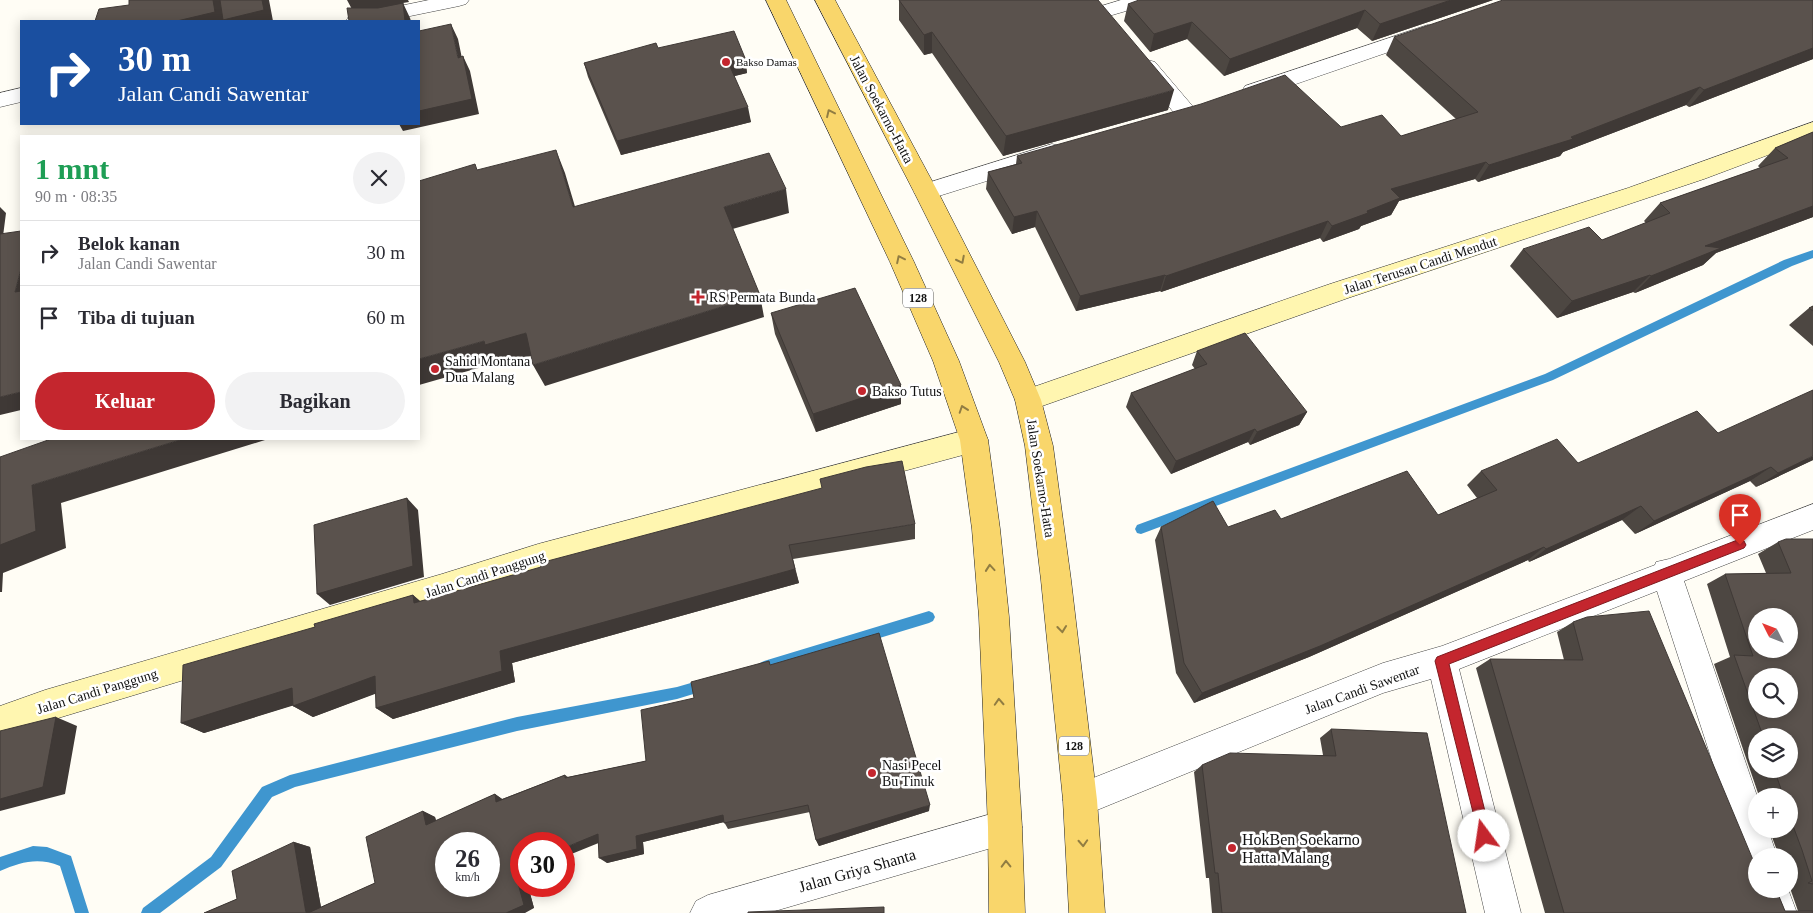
<!DOCTYPE html>
<html lang="id">
<head>
<meta charset="utf-8">
<style>
	:root { --surface:#fff; --page:#f2f2f3; --text:#2b2b33; --muted:#7c7c81; --line:#e1e1e2; --accent:#c4262e }
	body { margin:0; font-family:Georgia,serif; background:var(--page); color:var(--text); height:100vh; display:flex; flex-direction:column; font-size:19px; white-space:nowrap }
	* { box-sizing:border-box; margin:0 }
	p { font-size:16px; color:var(--muted) }
	.icon { flex:none; width:28px; height:28px; fill:none; stroke:currentColor; stroke-width:2; stroke-linecap:round; stroke-linejoin:round }
	.map { position:relative; flex:1; overflow:hidden }
	.details { position:absolute; left:20px; top:135px; width:400px; height:305px; display:flex; flex-direction:column; background:var(--surface); border-radius:0px; box-shadow:0 2px 12px #0003 }
	.details>* { flex:none }
	.top-card { position:absolute; left:20px; top:20px; width:400px; height:105px; border-radius:0px; box-shadow:0 2px 12px #0003; background:#1a4fa0; color:#fff; overflow:hidden }
	.needle { width:32px; rotate:312deg }
	.buttons { position:absolute; left:1748px; top:608px; display:grid; gap:10px }
	.buttons a { display:grid; place-items:center; width:50px; height:50px; border-radius:50%; background:var(--surface); box-shadow:0 2px 12px #0003; font-size:25px }
	.speed { position:absolute; left:435px; top:832px; display:flex; gap:10px; font-size:25px; font-weight:700; text-align:center }
	.speed>* { display:grid; place-content:center; width:65px; height:65px; border-radius:50%; background:var(--surface); box-shadow:0 2px 12px #0003; line-height:1 }
	.speed small { font-size:12px; font-weight:400 }
	.speed .limit { border:8px solid #d22; background:#fff; color:#111 }
	.pin { position:absolute; display:grid; place-items:center; width:42px; height:42px; color:#fff; margin:-51px -21px; border-radius:50% 50% 50% 0; rotate:-45deg; box-shadow:0 0 5px #0007 }
	.pin .icon { rotate:45deg }
	.me { position:absolute; width:55px; margin:-28px; rotate:346deg; stroke-linejoin:round; filter:drop-shadow(0 0 4px #0008) }
	.turn { display:flex; align-items:center; gap:18px; height:105px; padding:0 15px; font-size:22px }
	.turn .icon { width:65px; height:65px; stroke-width:2.5 }
	.turn b { display:block; font-size:35px; line-height:42px }
	.round { display:grid; place-items:center; flex:none; width:52px; height:52px; border-radius:26px; background:var(--page) }
	.summary { display:flex; align-items:center; justify-content:space-between; height:85px; padding:0 15px }
	h1 { font-size:30px; font-weight:600; line-height:38px; color:#1e9e55 }
	.action { display:flex; gap:10px; margin-top:auto; padding:10px 15px }
	.action a { flex:1; height:58px; border-radius:30px; background:var(--accent); color:#fff; font-size:20px; font-weight:600; line-height:58px; text-align:center }
	.action a+a { background:var(--page); color:var(--text) }
	ul { padding:0; list-style:none }
	li { display:flex; align-items:center; gap:15px; height:65px; padding:0 15px; border-top:1px solid var(--line) }
	li div { flex:1 }
	li b { display:block; font-size:19px }
	li em { font-style:normal }
	.map>svg:first-child { display:block }
	.lines { fill:none; stroke-linecap:round; stroke-linejoin:round }
	.stream { fill:#3f96cf; fill-rule:evenodd }
	.street-casing { stroke:#444; stroke-width:1 }
	.secondary-casing { stroke:#333; stroke-width:1 }
	.primary-casing { stroke:#222; stroke-width:1 }
	.street { fill:#fff; fill-rule:evenodd }
	.secondary { fill:#fff6b0; fill-rule:evenodd }
	.primary { fill:#f9d66b; fill-rule:evenodd }
	.wall { fill:#4d4742; fill-rule:evenodd }
	.shaded-wall { fill:#3f3936 }
	.building { fill:#5a524d; stroke:#3f3936; fill-rule:evenodd }
	.oneway { stroke:#917d42 }
	.route { fill:#c4262e; stroke:#7f191e }
	.poi-dot { fill:#c4262e; stroke:#fff; stroke-width:2 }
	.labels { text-anchor:middle; stroke-width:5; stroke-linejoin:round; paint-order:stroke }
	.far-poi-label { font-size:11px; fill:#111; stroke:#fff; text-anchor:start }
	.shield { fill:#fff; stroke:#585858; stroke-width:1 }
	.shield-label { font-size:12px; font-weight:bold; fill:#111 }
	.street-label { font-size:14px; fill:#111; stroke:#fff }
	.poi-label { font-size:14px; fill:#111; stroke:#fff; text-anchor:start }
	.near-poi-label { font-size:16px; fill:#111; stroke:#fff; text-anchor:start }
	.near-street-label { font-size:16px; fill:#111; stroke:#fff }
</style>
</head>
<body>
<div class="map">
<svg width="1813" height="913" viewBox="0 0 1813 913">
	<rect width="100%" height="100%" fill="#fffdf5"/>
	<g class="lines">
		<path class="stream" d="M1813 250V258L1792 266 1553 380 1141 534 1137 533 1135 529 1137 525 1545 374 1784 260Z
			M929 611 933 613 935 617 933 621 929 623 764 673 760 671 758 667 760 663 764 661Z
			M708 678 713 680 714 684 713 688 677 699 517 731 295 787 272 797 221 867 160 913H141L143 908 211 857 262 787 290 775 517 717 677 687Z
			M33 846 47 847 71 856 89 913H75L60 866C38 857 21 862 0 871V857Z"/>
		<g class="street-casing">
			<path id="street" d="M429 0H469L466 4 459 6 386 21H346L349 16 356 15Z
				M1121 0H1153L1150 4 1102 18 1095 16 1092 12 1095 8Z
				M1428 25 1435 26 1438 31 1435 36 1261 96 1253 98 1245 96 1242 91 1245 86Z
				M1148 60 1155 62 1195 109 1198 114 1195 119 1187 121 1179 119 1141 72 1138 67 1141 62Z
				M21 88V102L0 107V93Z
				M1052 144 1060 146 1063 152 1060 158 926 200 918 198 914 192 918 186Z
				M1813 504V530L1684 581 1757 796 1756 829H1768L1777 856H1756V872L1748 868 1743 856 1657 591 1459 669 1521 913H1485L1431 679 1383 693 1080 817 1068 812 1063 800 1068 788 1383 663 1442 646 1655 565 1656 562 1669 559Z
				M1005 810 1017 815 1022 827 1017 839 1005 844 768 913H690L696 901 708 895Z
				M1756 883V889H1788L1797 913H1761L1754 889Z"/>
		</g>
		<g class="secondary-casing">
			<path id="secondary" d="M1813 122V138L1704 179 1348 298 1028 411 1019 408 1015 400 1019 392 1330 284 1628 188Z
				M974 428 984 432 988 440 984 448 974 452 538 570 442 602 45 722 0 738V706L45 690 442 574 538 544Z"/>
		</g>
		<g class="primary-casing">
			<path id="primary" d="M766 0H786L914 262 959 361 988 440 1000 529 1009 617 1022 827 1025 913H989L988 827 979 617 972 529 960 440 933 361 890 262Z
				M815 0H835L938 192 1025 362 1041 400 1053 446 1071 580 1097 800 1105 913H1069L1063 800 1041 580 1025 446 1015 400 999 362 914 192Z"/>
		</g>
		<use href="#street" class="street"/>
		<use href="#secondary" class="secondary"/>
		<use href="#primary" class="primary"/>
	</g>
	<path class="wall" d="M899 0 1168 110 1003 156 932 53 924 55 899 20Z
		M1493 0 1372 41 1357 28 1224 76 1187 39 1150 52 1124 21 1128 4Z
		M1813 0V59L1689 107 1686 105 1563 152 1560 156 1478 182 1475 179 1399 201 1391 215 1361 226 1359 229 1323 242 1320 238 1161 292 1160 291 1076 311 1035 227 1012 234 986 189 988 172 1016 164 1017 156 1341 127 1401 136 1456 119 1386 55 1394 37Z
		M658 48 745 58 747 73 734 76 751 122 621 155 588 77 584 63Z
		M1813 132V217L1716 253 1703 265 1635 293 1633 292 1557 318 1510 266 1523 249 1602 240 1646 223 1644 221 1660 203 1760 168 1758 166 1775 148Z
		M1813 306V346L1789 325 1809 308Z
		M771 313 901 385V404L816 432 775 334Z
		M1197 351 1307 412 1299 425 1250 445 1248 442 1171 474 1126 407 1131 393 1195 369 1192 365Z
		M1718 433 1813 460 1756 487 1750 481 1635 534 1622 520 1529 562 1528 560 1309 657 1194 703 1176 673 1155 540 1161 527H1228L1281 519 1438 515 1477 498 1467 485 1481 471 1578 463Z
		M915 524V539L793 559 799 583 512 663 515 682 393 719 376 708V693L313 717 293 706V705L204 733 181 723 315 627 413 595 420 601Z
		M1813 539V913H1545L1476 668 1490 659 1564 660 1557 632 1573 622 1768 896 1778 894 1785 911H1798L1790 888H1789V856H1779L1769 829H1789V796H1759L1714 664 1730 657 1707 584 1725 574 1766 573 1758 554 1778 542ZM1756 736H1789V769H1756Z
		M771 665 929 811 819 846 816 840 810 812 728 829 724 822 643 842 644 854 607 863 598 843 521 844V886H528L534 908 204 913 237 899 294 842 310 847 321 907 375 883 423 811 435 817 436 821 495 794 502 799 565 775 568 777 646 761 694 698Z
		M1331 729 1466 913H1212L1209 878H1206L1194 772 1202 765 1323 755 1320 738Z"/>
	<path class="shaded-wall" d="M213 0H269L273 21H177Z
		M347 0H408L409 2 403 3 410 18 411 21H405L354 13Z
		M1451 0H1493L1372 41 1380 24Z
		M1365 10 1357 28 1224 76 1230 59Z
		M1192 22 1187 39 1150 52 1154 34Z
		M451 24 458 39 465 73 458 58Z
		M932 32V53L924 55V35Z
		M1813 48V59L1689 107 1704 90Z
		M463 56 470 71 479 114 403 131 399 124H419V111Z
		M745 58 747 73 731 77 728 62Z
		M1700 87 1686 105 1563 152 1560 156 1478 182 1489 165 1571 137Z
		M1174 90 1168 110 1003 156 1006 136Z
		M748 107 751 122 621 155 617 141Z
		M556 150 565 173 582 230 573 207Z
		M1486 162 1475 179 1399 201 1391 215 1361 226 1359 229 1323 242 1332 226 1367 211 1391 189Z
		M786 189 789 213 729 230 724 207Z
		M1813 206V217L1716 253 1703 265 1635 293 1651 276 1705 246Z
		M0 207 6 213 2 244 0 245Z
		M1037 211 1035 227 1012 234 1014 217Z
		M1328 221 1320 238 1161 292 1166 276Z
		M21 269V298L15 292Z
		M1165 275 1160 291 1076 311 1080 296Z
		M1650 275 1633 292 1557 318 1572 301Z
		M760 295 764 317 545 386 533 365Z
		M526 333 537 354 498 366 496 363 419 385V359L484 341Z
		M901 385V404L816 432 813 414Z
		M21 392V410L0 415V397Z
		M1307 412 1299 425 1250 445 1257 432Z
		M1255 429 1248 442 1171 474 1176 461Z
		M183 439H265V440L61 503 66 548 3 573 2 592H0V545L32 485Z
		M1813 456V460L1756 487 1778 473Z
		M1771 467 1750 481 1635 534 1654 521Z
		M407 498 418 510 424 577 330 605 317 594Z
		M1641 506 1622 520 1529 562 1546 549Z
		M1544 547 1528 560 1309 657 1194 703 1202 693Z
		M795 569 799 583 512 663 515 682 393 719 376 708 500 651Z
		M413 595 428 608 414 603Z
		M375 676 391 688 313 717 293 706Z
		M292 688 311 700 204 733 181 723Z
		M56 717 77 726 65 794 0 811V799Z
		M495 794 505 801 496 802Z
		M930 805 929 811 819 846 816 840Z
		M423 811 435 817 439 831 426 825Z
		M723 815 728 821 643 842 644 854 607 863 599 858 636 836Z
		M598 834 606 840 564 857V848Z
		M294 842 310 847 322 913H306Z
		M521 866V886H528L534 908 525 913H506L514 869Z"/>
	<path class="building" d="M129 0H213L215 12 177 21H95L99 9 129 5Z
		M220 0H262L264 10 223 20Z
		M899 0H1098L1174 90 1006 136 932 32 924 35Z
		M1139 0H1451L1380 24 1365 10 1230 59 1192 22 1154 34 1128 4Z
		M1503 0H1813V48L1704 90 1700 87 1571 137 1573 139 1489 165 1486 162 1391 189 1400 198 1367 211 1368 213 1332 226 1328 221 1166 276 1165 275 1080 296 1037 211 1014 217 988 172 1022 163 1017 156 1201 104 1285 75 1341 127 1382 115 1401 136 1478 112 1394 37Z
		M403 3 405 21H349L347 8H378Z
		M451 24 458 58 463 56 472 99 419 111V31Z
		M734 31 745 58 728 62 748 107 617 141 584 63 656 43 658 48Z
		M1813 132V206L1705 246 1721 248 1651 276 1650 275 1572 301 1523 249 1589 227 1602 240 1670 213 1660 203 1788 158 1775 148Z
		M556 150 573 207 769 153 786 189 724 207 760 295 533 365 526 333 485 345 484 341 419 359V181L475 164 477 170Z
		M21 231V269L15 292 21 291V392L0 397V234Z
		M855 288 901 385 813 414 771 313Z
		M1813 306V311L1809 308Z
		M1245 333 1307 412 1257 432 1255 429 1176 461 1131 393 1207 364 1197 351Z
		M1813 390V456L1778 473 1771 467 1654 521 1641 506 1546 549 1544 547 1320 646 1202 693 1184 663 1161 527 1213 501 1228 527 1275 510 1281 519 1407 471 1438 515 1497 490 1481 471 1557 439 1578 463 1697 411 1718 433Z
		M51 439H183L32 485 36 531 0 545V457Z
		M902 461 915 524 789 545 795 569 500 651 502 671 376 708 375 676 293 706 292 688 181 723 183 665 315 627 314 624 413 595 414 603 541 567 540 563 822 488 820 479 866 467Z
		M407 498 413 566 317 594 314 525Z
		M1786 539H1813V884L1808 883 1812 881 1802 850 1789 815V796H1782L1781 789 1774 769H1789V736H1763L1734 655 1753 656 1725 574 1791 573 1778 542ZM1756 616H1789V649H1756ZM1756 676H1789V709H1756Z
		M1649 611 1756 867V889H1765L1769 897 1778 894 1785 911H1813V913H1564L1490 659 1583 660 1573 622 1587 617Z
		M879 633 930 805 816 840 808 805 724 823 723 815 636 836 637 849 599 858 598 834 564 848V844H521V866L514 869 524 905 506 913H308L375 883 366 837 423 811 426 825 495 794 496 802 565 775V778L646 761 641 710 694 698 691 682 769 661 770 665ZM446 844H489V886H446Z
		M56 717 43 787 0 799V731Z
		M1331 729 1427 733 1466 913H1222L1218 873H1215L1202 765 1230 753 1336 756Z
		M294 842 306 913H204L237 899 232 871Z
		M884 907V913H748V912Z"/>
	<defs><path id="oneway-chevron" d="M-2-3.5L2.5 0L-2 3.5" fill="none" stroke-width="1.6" stroke-linecap="round" stroke-linejoin="round" transform="scale(1.25)"/></defs>
	<g class="oneway">
		<use href="#oneway-chevron" transform="translate(830 113) rotate(-115)"/>
		<use href="#oneway-chevron" transform="translate(900 259) rotate(-116)"/>
		<use href="#oneway-chevron" transform="translate(961 260) rotate(63)"/>
		<use href="#oneway-chevron" transform="translate(963 409) rotate(-109)"/>
		<use href="#oneway-chevron" transform="translate(990 568) rotate(-95)"/>
		<use href="#oneway-chevron" transform="translate(1062 629) rotate(84)"/>
		<use href="#oneway-chevron" transform="translate(999 702) rotate(-93)"/>
		<use href="#oneway-chevron" transform="translate(1083 843) rotate(87)"/>
		<use href="#oneway-chevron" transform="translate(1006 864) rotate(-91)"/>
	</g>
	<path class="route" d="M1740 539 1744 541 1746 545 1744 548 1449 664 1491 836 1489 840 1484 842 1480 840 1435 661 1437 657Z"/>
	<g class="poi-dot">
		<circle cx="726" cy="62" r="5"/>
		<path d="M695.5 289.5h5v5h5v5h-5v5h-5v-5h-5v-5h5z"/>
		<circle cx="435" cy="369" r="5"/>
		<circle cx="862" cy="391" r="5"/>
		<circle cx="872" cy="773" r="5"/>
		<circle cx="1232" cy="848" r="5"/>
	</g>
	<g class="labels">
		<g class="far-poi-label">
			<text x="736" y="66">Bakso Damas</text>
		</g>
		<g class="shield">
			<rect x="903" y="288.5" width="30" height="19" rx="4"/>
			<rect x="1059" y="736.5" width="30" height="19" rx="4"/>
		</g>
		<g class="shield-label">
			<text x="918" y="302">128</text>
			<text x="1074" y="750">128</text>
		</g>
		<g class="street-label">
			<text transform="translate(882 109) rotate(62)" y="5">Jalan Soekarno-Hatta</text>
			<text transform="translate(1420 265) rotate(-18)" y="5">Jalan Terusan Candi Mendut</text>
			<text transform="translate(1041 478) rotate(81)" y="5">Jalan Soekarno-Hatta</text>
			<text transform="translate(485 574) rotate(-18)" y="5">Jalan Candi Panggung</text>
			<text transform="translate(1362 689) rotate(-20)" y="5">Jalan Candi Sawentar</text>
			<text transform="translate(97 691) rotate(-17)" y="5">Jalan Candi Panggung</text>
		</g>
		<g class="poi-label">
			<text x="709" y="302">RS Permata Bunda</text>
			<text x="445" y="366">Sahid Montana<tspan x="445" dy="16">Dua Malang</tspan></text>
			<text x="872" y="396">Bakso Tutus</text>
			<text x="882" y="770">Nasi Pecel<tspan x="882" dy="16">Bu Tinuk</tspan></text>
		</g>
		<g class="near-poi-label">
			<text x="1242" y="845">HokBen Soekarno<tspan x="1242" dy="18">Hatta Malang</tspan></text>
		</g>
		<g class="near-street-label">
			<text transform="translate(857 870) rotate(-16)" y="6">Jalan Griya Shanta</text>
		</g>
	</g>
</svg>
<div class="buttons">
<a><svg class="needle" viewBox="-14 -14 28 28"><path d="M0-13l5 13h-10z" fill="#e53935"/><path d="M0 13l5-13h-10z" fill="#7c7c81"/></svg></a>
<a><svg class="icon" aria-label="search" viewBox="0 0 24 24"><circle cx="10" cy="10" r="6"/><path d="M15 15l6 6"/></svg></a>
<a><svg class="icon" aria-label="layers" viewBox="0 0 24 24"><path d="M12 4l9 5-9 5-9-5zM3 14l9 5 9-5"/></svg></a>
<a>+</a>
<a>−</a>
</div>
<div class="speed"><div>26<small>km/h</small></div><div class="limit">30</div></div>
<div class="pin" style="left:1740px;top:545px;background:#d93025"><svg class="icon" aria-label="arrive" viewBox="0 0 24 24"><path d="M6 21V4h12l-3 4 3 4H6"/></svg></div>
<svg class="me" style="left:1484px;top:836px" viewBox="-20 -20 40 40"><circle r="19" fill="#fff"/><path d="M0-13L10 11 0 6-10 11z" fill="#c4262e"/></svg>
<div class="top-card">
<div class="turn"><svg class="icon" aria-label="right" viewBox="0 0 24 24"><path d="M7 20v-9h11M14 6l5 5-5 5"/></svg><div><b>30 m</b>Jalan Candi Sawentar</div></div>
</div>
<section class="details">
<div class="summary"><div><h1>1 mnt</h1><p>90 m · 08:35</p></div><a class="round"><svg class="icon" aria-label="close" viewBox="0 0 24 24"><path d="M6 6l12 12M18 6L6 18"/></svg></a></div>
<ul>
<li><svg class="icon" aria-label="right" viewBox="0 0 24 24"><path d="M7 20v-9h11M14 6l5 5-5 5"/></svg><div><b>Belok kanan</b><p>Jalan Candi Sawentar</p></div><em>30 m</em></li>
<li><svg class="icon" aria-label="arrive" viewBox="0 0 24 24"><path d="M6 21V4h12l-3 4 3 4H6"/></svg><div><b>Tiba di tujuan</b></div><em>60 m</em></li>
</ul>
<div class="action"><a>Keluar</a><a>Bagikan</a></div>
</section>
</div>
</body>
</html>
